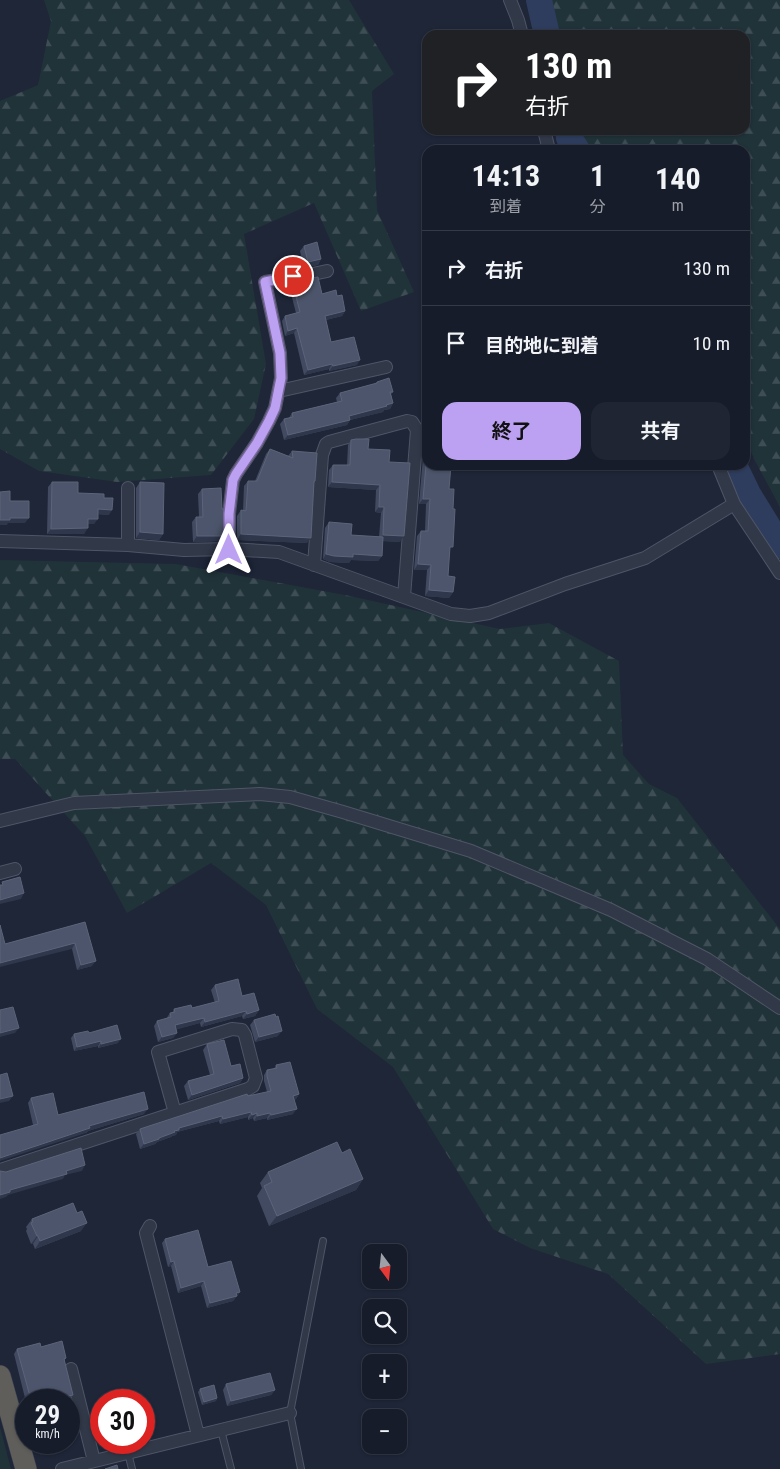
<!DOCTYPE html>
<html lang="ja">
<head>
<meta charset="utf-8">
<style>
	:root { --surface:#161c2a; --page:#1f2532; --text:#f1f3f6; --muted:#9ea1a8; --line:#353a47; --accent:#bca0f2 }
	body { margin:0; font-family:"Roboto Condensed","Noto Sans JP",sans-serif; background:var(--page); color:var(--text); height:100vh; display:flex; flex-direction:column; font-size:19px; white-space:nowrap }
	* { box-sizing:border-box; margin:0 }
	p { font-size:16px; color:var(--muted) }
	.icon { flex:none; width:28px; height:28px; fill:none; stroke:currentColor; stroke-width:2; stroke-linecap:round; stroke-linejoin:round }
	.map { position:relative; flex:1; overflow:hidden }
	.panel { position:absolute; left:422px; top:145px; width:328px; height:325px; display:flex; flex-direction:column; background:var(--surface); border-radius:15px; box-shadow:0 1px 4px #0004,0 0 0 1px var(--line) }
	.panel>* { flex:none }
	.guide { position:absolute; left:422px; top:30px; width:328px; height:105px; border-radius:15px; box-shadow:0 1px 4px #0004,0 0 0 1px var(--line); background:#202124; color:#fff; overflow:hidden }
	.needle { width:32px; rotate:165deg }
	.controls { position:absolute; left:362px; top:1244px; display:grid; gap:10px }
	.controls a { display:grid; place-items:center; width:45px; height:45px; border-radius:10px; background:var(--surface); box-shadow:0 1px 4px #0004,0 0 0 1px var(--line); font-size:25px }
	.speed { position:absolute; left:15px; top:1389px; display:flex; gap:10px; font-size:25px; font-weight:700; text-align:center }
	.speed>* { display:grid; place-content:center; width:65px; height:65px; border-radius:50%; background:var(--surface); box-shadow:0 1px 4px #0004,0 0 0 1px var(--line); line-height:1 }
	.speed small { font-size:12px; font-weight:400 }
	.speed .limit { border:8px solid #d22; background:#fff; color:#111 }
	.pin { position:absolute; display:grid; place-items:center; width:42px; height:42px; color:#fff; margin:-21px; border:2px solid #fff; border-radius:50%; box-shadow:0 1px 5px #0007 }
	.me { position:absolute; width:55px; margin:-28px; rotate:0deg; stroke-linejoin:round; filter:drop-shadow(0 0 4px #0008) }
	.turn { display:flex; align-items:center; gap:18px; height:105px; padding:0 20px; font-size:22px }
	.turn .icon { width:65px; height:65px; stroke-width:2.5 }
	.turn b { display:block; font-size:35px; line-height:42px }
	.eta { display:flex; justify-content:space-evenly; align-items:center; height:85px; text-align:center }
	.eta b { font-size:30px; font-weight:700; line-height:35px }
	.cta { display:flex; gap:10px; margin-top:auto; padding:10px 20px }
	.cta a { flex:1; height:58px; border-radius:15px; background:var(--accent); color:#111; font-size:20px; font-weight:700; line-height:58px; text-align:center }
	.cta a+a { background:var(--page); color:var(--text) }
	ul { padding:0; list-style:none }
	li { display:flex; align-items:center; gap:15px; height:75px; padding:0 20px; border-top:1px solid var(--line) }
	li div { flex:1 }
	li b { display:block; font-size:19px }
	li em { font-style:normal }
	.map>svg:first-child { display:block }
	.green { fill:#203339 }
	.forest { fill:url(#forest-firs) }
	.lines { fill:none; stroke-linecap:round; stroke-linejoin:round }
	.river { stroke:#2e3d5e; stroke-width:26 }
	.service-casing { stroke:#4f5566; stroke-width:8 }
	.minor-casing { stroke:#4f5566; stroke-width:14 }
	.trunk-casing { stroke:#39404f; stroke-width:22 }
	.service { stroke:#313848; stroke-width:6 }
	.minor { stroke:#313848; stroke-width:12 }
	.trunk { stroke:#5f5e5b; stroke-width:21 }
	.wall { fill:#414a60 }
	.shaded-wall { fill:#2e374b }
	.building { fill:#4c556b; stroke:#5b6479 }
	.route-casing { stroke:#7a689d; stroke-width:12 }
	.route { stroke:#bca0f2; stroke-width:9 }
</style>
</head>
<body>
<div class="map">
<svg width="780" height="1469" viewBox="0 0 780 1469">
	<defs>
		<pattern id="forest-firs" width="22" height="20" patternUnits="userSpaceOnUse" patternTransform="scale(1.25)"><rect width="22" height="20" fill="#203339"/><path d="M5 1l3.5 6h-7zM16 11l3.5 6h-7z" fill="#3e4e54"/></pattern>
	</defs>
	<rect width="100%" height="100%" fill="#1e2638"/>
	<path class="green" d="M0 1427 11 1469H0Z"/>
	<path class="forest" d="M44 0H349L394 74 372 91 377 210 414 292 361 311 314 203 244 234 266 364 254 419 211 475 117 482 39 471 0 449V101L38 85 51 21Z
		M538 0H780V507L754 459 745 436V150H578L568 130H745V35H544Z
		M0 560 176 564 345 595 500 629 549 623 619 661 623 755 649 784 677 798 780 929V1354L706 1364 608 1274 530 1248 493 1229 393 1067 317 1009 266 905 211 863 127 913 85 836 15 759H0Z"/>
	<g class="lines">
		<path class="river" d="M539 0 547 35
			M568 130 569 138 577 150
			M734 465 748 494 780 546"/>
		<g class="service-casing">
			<path id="service" d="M221 1430 231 1469
				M128 1453 132 1469
				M301 1469 290 1413 323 1241"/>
		</g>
		<g class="minor-casing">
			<path id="minor" d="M510 0 518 20 522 35
				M544 130 549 150
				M279 391 386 367
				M718 465 734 504 780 573
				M0 541 128 545 184 550 229 549 279 552 451 614 470 616 489 613 565 584 645 558 734 504
				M128 545V488
				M229 549V514L233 480 236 474 257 443 269 421 275 408 281 378 280 353 265 282C286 278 307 276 327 271
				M314 565 322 455 326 444 329 442 407 421 412 422 417 430 404 597
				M0 821 74 803 260 794 290 797 343 812 471 851 611 910 707 959 780 1008
				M0 873 15 869
				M0 1170 248 1089 253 1086 256 1078 245 1035 242 1030 232 1029 158 1052 175 1113
				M150 1226 146 1233 198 1435
				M71 1369 94 1461
				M62 1469 290 1413"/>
		</g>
		<g class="trunk-casing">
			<path id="trunk" d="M0 1376 26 1469"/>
		</g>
		<use href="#service" class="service"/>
		<use href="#minor" class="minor"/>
		<use href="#trunk" class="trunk"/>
	</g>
	<path class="wall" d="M304 246 321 259 318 265 304 267 300 251Z
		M292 281 322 294 337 296 345 311 342 316 326 320 331 342 357 365 329 371V369L304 375 294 333 285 336 282 321 285 316 296 313 289 286Z
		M377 382 393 392 391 394 393 403 390 409 384 410 383 412 350 420 347 425 284 440 280 424 284 419 289 418 292 413 337 402 336 398 340 393 375 384Z
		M351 440 368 449 389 462 400 542 383 541 382 556 378 561 351 560 349 563 330 562 323 559 325 528 329 522 351 535 379 537 381 513 375 512 376 490 328 487 329 470 333 465H347L348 445Z
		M428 440 449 489V552L448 576 453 592 449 598 425 596 427 570H414L417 536 421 531H425L426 504H419L424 445Z
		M270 449 288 456 292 451 315 481 314 484 307 543 237 540V516L241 510 243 511 244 486 248 481H255L266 454Z
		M52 482 78 493 104 498 109 515 98 514 94 524H88L84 534H47L48 487Z
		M140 482 163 534 159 540 136 538V488Z
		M202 489 222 509 224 536 220 541 193 542 192 522 196 517H199L198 494Z
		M85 922 92 966 77 970 72 949 5 944Z
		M215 985 242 996 259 1010 255 1016 243 1019 242 1016 201 1027 200 1023 176 1029 177 1033 173 1038 158 1042 154 1026 157 1021 166 1019 170 1013H172L174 1009 192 1008 215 1003 211 990Z
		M254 1020 278 1036 255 1042 250 1025Z
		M89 1033 118 1043 98 1048V1046L74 1051 71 1038 74 1034Z
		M207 1044 243 1078 240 1083 188 1100 184 1086 188 1081 210 1075 203 1050Z
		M276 1065 299 1094 296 1099 294 1100 293 1114 267 1120V1118L254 1121 253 1118 248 1120V1117L220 1124 219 1121 177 1132 176 1135 172 1136 171 1137 157 1142 155 1144 140 1149 136 1134 140 1129 248 1096 267 1092 264 1081V1075L267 1070 274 1069Z
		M31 1098 58 1115 144 1114 88 1131 86 1133 33 1125 28 1103Z
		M342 1153 363 1179 356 1190 269 1226 257 1196 262 1188 260 1183 268 1172Z
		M32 1219 81 1231 35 1249 33 1244H31L26 1231 27 1229 26 1227Z
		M165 1239 208 1267 240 1292 233 1301 207 1308 201 1286 178 1293 171 1266 168 1267 162 1243Z
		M41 1347 66 1358 64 1361 73 1395 70 1400 74 1438 69 1440V1400H26V1402L14 1354 17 1349Z
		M226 1384 275 1390 271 1395 227 1406 223 1390Z
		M200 1389 217 1398 216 1401 202 1405 198 1392Z"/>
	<path class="shaded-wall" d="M321 259 318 265 304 267 308 262Z
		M345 311 342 316 321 321 325 316Z
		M297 328 294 333 285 336 288 331Z
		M360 360 357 365 329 371 333 366Z
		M332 364 329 369 304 375 308 370Z
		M393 403 390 409 384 410 383 412 346 421 349 416Z
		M350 420 347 425 284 440 288 435Z
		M332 482 380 485 376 490 328 487Z
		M423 499H430L426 504H419Z
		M379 507H384L381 513 375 512Z
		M98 509 112 510 109 515 94 514Z
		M10 518H29L25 523H8L7 525H0V520Z
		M88 519H98L94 524H84Z
		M88 528 84 534H47L51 529Z
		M140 532 163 534 159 540 136 538Z
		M241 534 311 538 307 543 237 540Z
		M383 535 404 536 400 542 379 541Z
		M197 536H224L220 541 193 542Z
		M326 554H353L382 556 378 561 351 560 349 563 330 562 323 559Z
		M418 564 431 565 427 570H414Z
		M429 590 453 592 449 598 425 596Z
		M24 893 21 899 0 904V900Z
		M75 943 72 949 0 967V963Z
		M96 961 92 966 77 970 81 965Z
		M259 1010 255 1016 243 1019 247 1014Z
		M246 1011 242 1016 201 1027 205 1022Z
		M204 1018 200 1023 172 1031 175 1025Z
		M19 1028 15 1033 0 1037V1033Z
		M282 1031 278 1036 255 1042 259 1037Z
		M177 1033 173 1038 158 1042 162 1037Z
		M121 1039 118 1043 98 1048 101 1044Z
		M101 1041 98 1046 74 1051 77 1047Z
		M243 1078 240 1083 188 1100 192 1095Z
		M299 1094 296 1099 290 1101 293 1096Z
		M13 1096 9 1101 0 1103V1099Z
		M148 1109 144 1114 88 1131 86 1133 0 1161V1158L1 1157 89 1126Z
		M297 1109 293 1114 267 1120 271 1115Z
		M251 1112 248 1117 220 1124 223 1119Z
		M257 1113 253 1118 248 1120 252 1115Z
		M270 1113 267 1118 254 1121 257 1116Z
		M222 1116 219 1121 177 1132 176 1135 172 1136 171 1137 157 1142 155 1144 140 1149 144 1144 159 1138 179 1128Z
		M85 1165 82 1171 65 1175 63 1179 8 1195 6 1197 0 1199V1195L10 1190 66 1171Z
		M363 1179 356 1190 269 1226 277 1216Z
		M87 1223 81 1231 35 1249 40 1241Z
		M37 1236H38L33 1244H31Z
		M174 1261 171 1266 168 1267 171 1262Z
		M204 1281 201 1286 178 1293 181 1288Z
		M240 1292 233 1301 207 1308 210 1303Z
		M275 1390 271 1395 227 1406 231 1401Z
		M217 1398 216 1401 202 1405 204 1402Z
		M78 1433 74 1438 69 1440V1435Z"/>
	<path class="building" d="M317 242 321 259 308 262 304 246Z
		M318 277 322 294 336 290 337 296 342 295 345 311 325 316 331 342 354 337 360 360 333 366 332 364 308 370 297 328 288 331 285 316 300 312 292 281Z
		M389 378 393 392H390L393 403 386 405 387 406 349 416 350 420 288 435 284 419 293 417 292 413 342 401 340 393 377 383V382Z
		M356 439H369L368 449 390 450 389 462 410 463 404 536 383 535 384 507H379L380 485 332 482 333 465H350L351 440Z
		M428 443V465H451L449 489H454L453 509H455L453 547H450L448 576 455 577 453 592 429 590 431 565 418 564 421 531H428L430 499H423Z
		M270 449 293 458 292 451 317 453 315 481H314L311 538 241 534V510L246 511 248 481H257Z
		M52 482H78V493L104 494V498H113L112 510 98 509V519H88V528L51 529Z
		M140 482 164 483 163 534 140 532Z
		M221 488 222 509H225L224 536H197L196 517H203L202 489Z
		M10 491V501H29V518H10V520H0V492Z
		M329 522 352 524 351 535 383 537 382 556 353 554V557L334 556 326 554Z
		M20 877 24 893 0 900V885H3L2 882Z
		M85 922 96 961 81 965 75 943 0 963V925L5 944Z
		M238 979 242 996 254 993 259 1010 247 1014 246 1011 205 1022 204 1018 175 1025 177 1033 162 1037 157 1021 171 1017 170 1013 175 1012 174 1009 191 1005 192 1008 219 1001 215 985Z
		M13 1007 19 1028 0 1033V1010Z
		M275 1014 276 1017 278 1016 282 1031 259 1037 254 1020Z
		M117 1025 121 1039 101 1044V1041L77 1047 74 1034 88 1031 89 1033Z
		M224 1040 231 1066 240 1064 243 1078 192 1095 188 1081 214 1074 207 1044Z
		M290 1062 299 1094 293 1096 297 1109 271 1115 270 1113 257 1116V1113L252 1115 251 1112 223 1119 222 1116 179 1128V1130L174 1131 175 1132 159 1138V1139L144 1144 140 1129 247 1094 248 1096 271 1091 267 1076V1070L277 1068 276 1065Z
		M7 1073 13 1096 0 1099V1075Z
		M144 1092 148 1109 89 1126 90 1128 0 1158V1135L38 1124 31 1098 53 1093 58 1115Z
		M337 1142 342 1153 350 1149 363 1179 277 1216 264 1186 272 1182 268 1172Z
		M81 1148 85 1165 66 1171 67 1174 10 1190V1192L0 1195V1171L6 1172Z
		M73 1203 77 1213 82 1211 87 1223 40 1241 38 1236H37L31 1223 33 1222 32 1219Z
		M198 1230 208 1267 231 1261 240 1292 236 1293 237 1296 210 1303 204 1281 181 1288 174 1261 171 1262 165 1239Z
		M62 1341 66 1358 64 1359 73 1395 68 1396 78 1433 69 1435V1400H31L17 1349 40 1343 41 1347Z
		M270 1373 275 1390 231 1401 226 1384Z
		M214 1385 217 1398 204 1402 200 1389Z
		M117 1465 118 1469H105Z"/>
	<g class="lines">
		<g class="route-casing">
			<path id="route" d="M229 550V514L233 480 236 474 257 443 269 421 275 408 281 378 280 353 265 282 293 276"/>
		</g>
		<use href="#route" class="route"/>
	</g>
</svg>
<div class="controls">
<a><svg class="needle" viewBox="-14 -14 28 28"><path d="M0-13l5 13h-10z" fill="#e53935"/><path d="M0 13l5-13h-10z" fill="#9ea1a8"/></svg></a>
<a><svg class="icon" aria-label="search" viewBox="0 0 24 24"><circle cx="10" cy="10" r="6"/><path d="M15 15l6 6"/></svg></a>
<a>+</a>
<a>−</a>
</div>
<div class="speed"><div>29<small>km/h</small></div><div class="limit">30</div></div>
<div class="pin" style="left:293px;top:276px;background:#d93025"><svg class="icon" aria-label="arrive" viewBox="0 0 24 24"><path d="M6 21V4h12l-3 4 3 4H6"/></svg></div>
<svg class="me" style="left:229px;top:550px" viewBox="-20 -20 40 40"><path d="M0-17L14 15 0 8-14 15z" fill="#bca0f2" stroke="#fff" stroke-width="4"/></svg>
<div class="guide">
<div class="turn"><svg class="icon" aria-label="right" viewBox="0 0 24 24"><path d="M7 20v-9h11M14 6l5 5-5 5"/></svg><div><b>130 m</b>右折</div></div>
</div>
<section class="panel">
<div class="eta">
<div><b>14:13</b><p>到着</p></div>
<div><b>1</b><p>分</p></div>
<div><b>140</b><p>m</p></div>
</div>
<ul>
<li><svg class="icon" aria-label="right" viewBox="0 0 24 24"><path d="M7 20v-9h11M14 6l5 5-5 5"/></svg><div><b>右折</b></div><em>130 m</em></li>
<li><svg class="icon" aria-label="arrive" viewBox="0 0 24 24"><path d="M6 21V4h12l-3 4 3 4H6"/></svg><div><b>目的地に到着</b></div><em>10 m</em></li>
</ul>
<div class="cta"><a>終了</a><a>共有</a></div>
</section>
</div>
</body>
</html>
